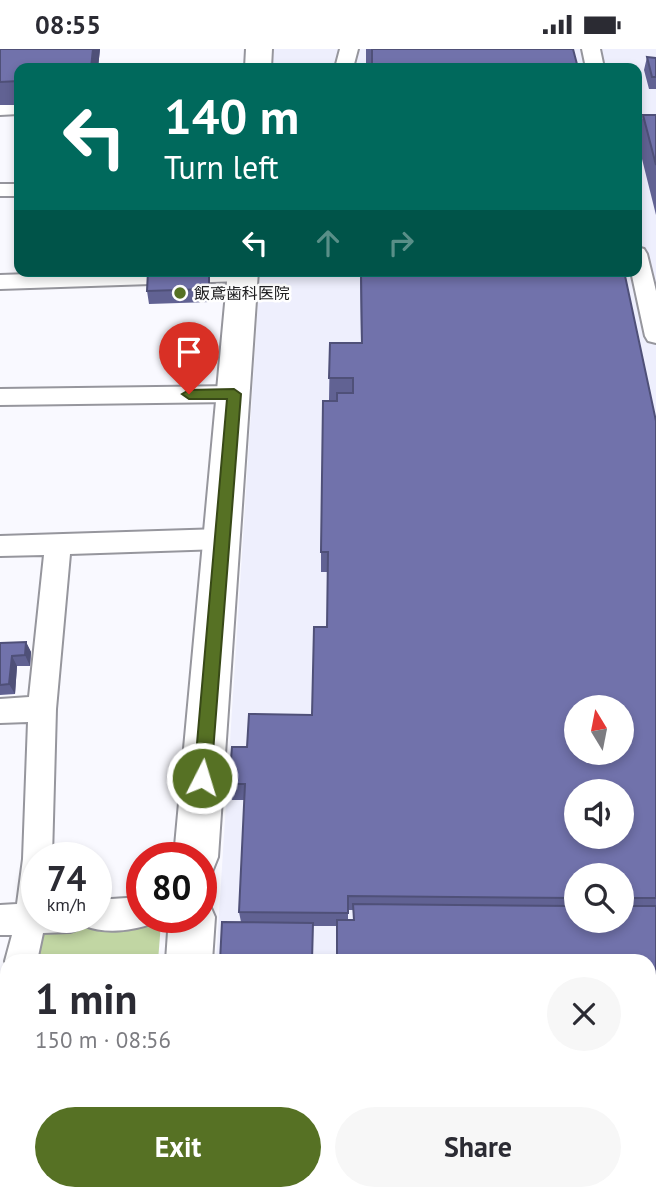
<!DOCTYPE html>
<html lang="en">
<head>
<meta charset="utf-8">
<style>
	:root { --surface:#fff; --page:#f7f7f7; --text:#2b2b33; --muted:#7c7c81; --accent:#567124 }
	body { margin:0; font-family:"PT Sans","Noto Sans JP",sans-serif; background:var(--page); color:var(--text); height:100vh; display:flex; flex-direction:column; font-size:26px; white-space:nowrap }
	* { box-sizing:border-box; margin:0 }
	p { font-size:23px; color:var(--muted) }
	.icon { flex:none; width:38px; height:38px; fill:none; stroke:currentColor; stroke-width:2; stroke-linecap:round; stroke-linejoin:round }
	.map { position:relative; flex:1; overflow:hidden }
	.panel { position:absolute; left:0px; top:905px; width:656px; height:247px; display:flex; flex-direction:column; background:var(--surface); border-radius:21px 21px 0 0; box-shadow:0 4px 10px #0003 }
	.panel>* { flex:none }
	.top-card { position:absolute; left:14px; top:14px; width:628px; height:214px; border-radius:14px; box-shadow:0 4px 10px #0003; background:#00695c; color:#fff; overflow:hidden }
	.needle { width:46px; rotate:350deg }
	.buttons { position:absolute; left:564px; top:646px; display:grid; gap:14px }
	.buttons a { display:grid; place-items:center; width:70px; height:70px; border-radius:50%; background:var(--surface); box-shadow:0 4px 10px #0003; font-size:35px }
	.speed { position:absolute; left:21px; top:793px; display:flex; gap:14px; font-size:35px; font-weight:700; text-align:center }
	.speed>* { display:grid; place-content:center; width:91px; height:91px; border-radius:50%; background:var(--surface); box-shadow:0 4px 10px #0003; line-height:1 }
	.speed small { font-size:18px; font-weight:400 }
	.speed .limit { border:10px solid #d22; background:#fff; color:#111 }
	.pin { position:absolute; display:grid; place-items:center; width:60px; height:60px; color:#fff; margin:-72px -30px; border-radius:50% 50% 50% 0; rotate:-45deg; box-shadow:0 0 7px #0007 }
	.pin .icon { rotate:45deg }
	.me { position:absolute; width:77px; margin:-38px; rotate:5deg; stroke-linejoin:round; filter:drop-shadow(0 0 5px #0008) }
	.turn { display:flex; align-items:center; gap:24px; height:147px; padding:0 35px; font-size:32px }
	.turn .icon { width:91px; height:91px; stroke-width:2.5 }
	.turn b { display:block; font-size:49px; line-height:60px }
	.lanes { display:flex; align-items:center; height:66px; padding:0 35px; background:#0003; justify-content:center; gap:35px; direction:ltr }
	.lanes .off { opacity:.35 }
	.round { display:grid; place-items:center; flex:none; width:74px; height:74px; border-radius:37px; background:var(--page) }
	.overview { display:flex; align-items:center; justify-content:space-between; height:119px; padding:0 35px }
	h1 { font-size:42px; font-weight:700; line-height:52px }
	.cta { display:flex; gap:14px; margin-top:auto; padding:14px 35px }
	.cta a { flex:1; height:80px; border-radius:42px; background:var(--accent); color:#fff; font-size:28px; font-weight:700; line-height:80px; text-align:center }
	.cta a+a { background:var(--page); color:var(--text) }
	.status { display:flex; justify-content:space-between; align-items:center; height:49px; padding:0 35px; background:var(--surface); direction:ltr }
	.status svg { height:19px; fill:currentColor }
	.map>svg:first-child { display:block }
	.built { fill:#eeeffd; fill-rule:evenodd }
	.green { fill:#c1d6a3 }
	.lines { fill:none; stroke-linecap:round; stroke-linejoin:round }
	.minor-casing { stroke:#96969d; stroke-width:4 }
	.highway-casing { stroke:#96969d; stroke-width:4 }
	.minor { fill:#fff; fill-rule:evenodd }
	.highway { fill:#fff; fill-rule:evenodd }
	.wall { fill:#616293; fill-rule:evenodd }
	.shaded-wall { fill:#4f5078 }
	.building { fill:#7172ab; stroke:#4f5078; stroke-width:2; fill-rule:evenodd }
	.route { fill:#567124; stroke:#384917; stroke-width:2 }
	.poi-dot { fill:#567124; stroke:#fff; stroke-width:2.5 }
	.labels { text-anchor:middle; stroke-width:5; stroke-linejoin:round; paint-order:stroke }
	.far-poi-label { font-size:16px; fill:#202022; stroke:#fff; text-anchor:start }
</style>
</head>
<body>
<div class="status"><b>08:55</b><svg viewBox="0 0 49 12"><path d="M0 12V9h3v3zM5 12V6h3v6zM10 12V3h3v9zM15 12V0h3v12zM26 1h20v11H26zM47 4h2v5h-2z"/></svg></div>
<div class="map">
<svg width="656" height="1151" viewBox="0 0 656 1151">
	<rect width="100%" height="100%" fill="#f9f9ff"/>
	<path class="built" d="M274 0H656V1151H200L201 1144H649V912H216L260 222H637V19H272ZM576 658H621V704H576ZM576 742H621V788H576ZM576 826H621V872H576Z"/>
	<path class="green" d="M161 874 158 912H28L44 879Z"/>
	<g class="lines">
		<g class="minor-casing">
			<path id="minor" d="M340 0H358L353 19H335Z
				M582 0H600L604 19H586Z
				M19 55V65L0 66V56Z
				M637 69H656V79H637Z
				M0 135H19V147H0Z
				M637 198 644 200 647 205 656 242V294L648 292 645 287 631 222H637Z
				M118 222H251L252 225 249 230 242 232 0 240V226Z
				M234 337 242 339 245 345 242 351 234 353 0 356V340Z
				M221 480 230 483 233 490 230 497 221 500 70 505 56 660 52 808H37V868H96V851L142 848V868H155L153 874C134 882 104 885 85 877L83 873 81 879 70 883 43 884 37 912H7V916L5 912 12 886H0V856L17 855 23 810 28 673 0 674V650L29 648 44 506 0 507V487Z
				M7 955V1040H0V958Z
				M656 1000V1081L649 1078V1003Z"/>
		</g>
		<g class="highway-casing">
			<path id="highway" d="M246 0H272L271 19H245Z
				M228 222H258L218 808 212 823 201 827V808H174Z
				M201 849 208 852 215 868 212 912H166L169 868H201Z
				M144 1144H196V1151H144Z"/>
		</g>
		<use href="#minor" class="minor"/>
		<use href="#highway" class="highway"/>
	</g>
	<path class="wall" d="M0 0H100L98 19H19V56H0Z
		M366 0H573L578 19H371V17H366Z
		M647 8 656 9V40H649L644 21Z
		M643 66H656V166L637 90Z
		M360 222H624L656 372V944H649V912L337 877H313V912H220L241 873 239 863 245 751H232L229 735 247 698 312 666 327 578 328 523H321V503L337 352 329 351 330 294H361ZM576 826H621V872H576ZM348 861H353V871H348Z
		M209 223 210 235V253L149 255 147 242Z
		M26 593 31 603 30 617H17L15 645 0 646V594Z"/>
	<path class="shaded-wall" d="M93 0H100L98 19H91Z
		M209 223 210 235V253L209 240Z
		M26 593 31 603 30 617 25 606Z
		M12 607 17 617 15 645 9 635Z"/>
	<path class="building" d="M0 0H93L91 19H19V32L0 33Z
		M372 0H573L578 19H372Z
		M647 8 656 9V28H652Z
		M643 66H656V116Z
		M148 222 209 223V240L147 242Z
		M361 222H624L656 372V849H621V826H576V849L348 847V864L239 863 245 735H229L232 698H247L249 665 312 666 314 578H327L328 503H321L323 352H337V344H353V329H329L330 294H362ZM576 658H621V704H576ZM576 742H621V788H576Z
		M26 593 25 606 12 607 9 635 0 636V594Z
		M353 855 576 857V872H621V857H656V933L649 932V912H337V871H354Z
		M222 873 313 874 312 912H220Z
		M215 1146H242V1151H215Z"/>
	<path class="route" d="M234 340 241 345 211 729 208 735 202 737 196 735 194 729 227 350H189L182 345 189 341Z"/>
	<circle class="poi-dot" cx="180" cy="244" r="7"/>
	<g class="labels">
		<g class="far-poi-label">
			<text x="194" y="250">飯鳶歯科医院</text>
		</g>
	</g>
</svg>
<div class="buttons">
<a><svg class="needle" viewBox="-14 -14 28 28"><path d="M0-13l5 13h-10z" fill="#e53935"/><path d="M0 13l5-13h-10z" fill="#7c7c81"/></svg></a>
<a><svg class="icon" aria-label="sound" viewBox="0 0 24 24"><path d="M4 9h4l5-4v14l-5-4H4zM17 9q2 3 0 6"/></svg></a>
<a><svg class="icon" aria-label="search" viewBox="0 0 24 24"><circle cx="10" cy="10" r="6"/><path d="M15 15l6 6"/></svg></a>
</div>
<div class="speed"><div>74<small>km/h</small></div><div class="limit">80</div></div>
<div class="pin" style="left:189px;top:345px;background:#d93025"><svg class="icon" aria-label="arrive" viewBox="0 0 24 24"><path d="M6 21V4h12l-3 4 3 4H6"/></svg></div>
<svg class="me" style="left:202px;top:729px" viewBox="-20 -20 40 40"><circle r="17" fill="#567124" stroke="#fff" stroke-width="3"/><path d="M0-11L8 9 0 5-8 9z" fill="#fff"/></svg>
<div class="top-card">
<div class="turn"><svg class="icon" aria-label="left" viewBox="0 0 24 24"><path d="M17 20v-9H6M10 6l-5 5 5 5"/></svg><div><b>140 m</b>Turn left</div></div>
<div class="lanes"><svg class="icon" aria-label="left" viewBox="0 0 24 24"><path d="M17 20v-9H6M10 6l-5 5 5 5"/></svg><svg class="icon off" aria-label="ahead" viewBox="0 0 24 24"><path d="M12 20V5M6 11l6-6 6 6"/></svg><svg class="icon off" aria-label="right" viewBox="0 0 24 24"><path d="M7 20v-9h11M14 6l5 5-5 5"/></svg></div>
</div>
<section class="panel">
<div class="overview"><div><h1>1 min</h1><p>150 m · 08:56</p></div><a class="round"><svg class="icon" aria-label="close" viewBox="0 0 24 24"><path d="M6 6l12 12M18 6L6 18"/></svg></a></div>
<div class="cta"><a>Exit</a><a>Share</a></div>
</section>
</div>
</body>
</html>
